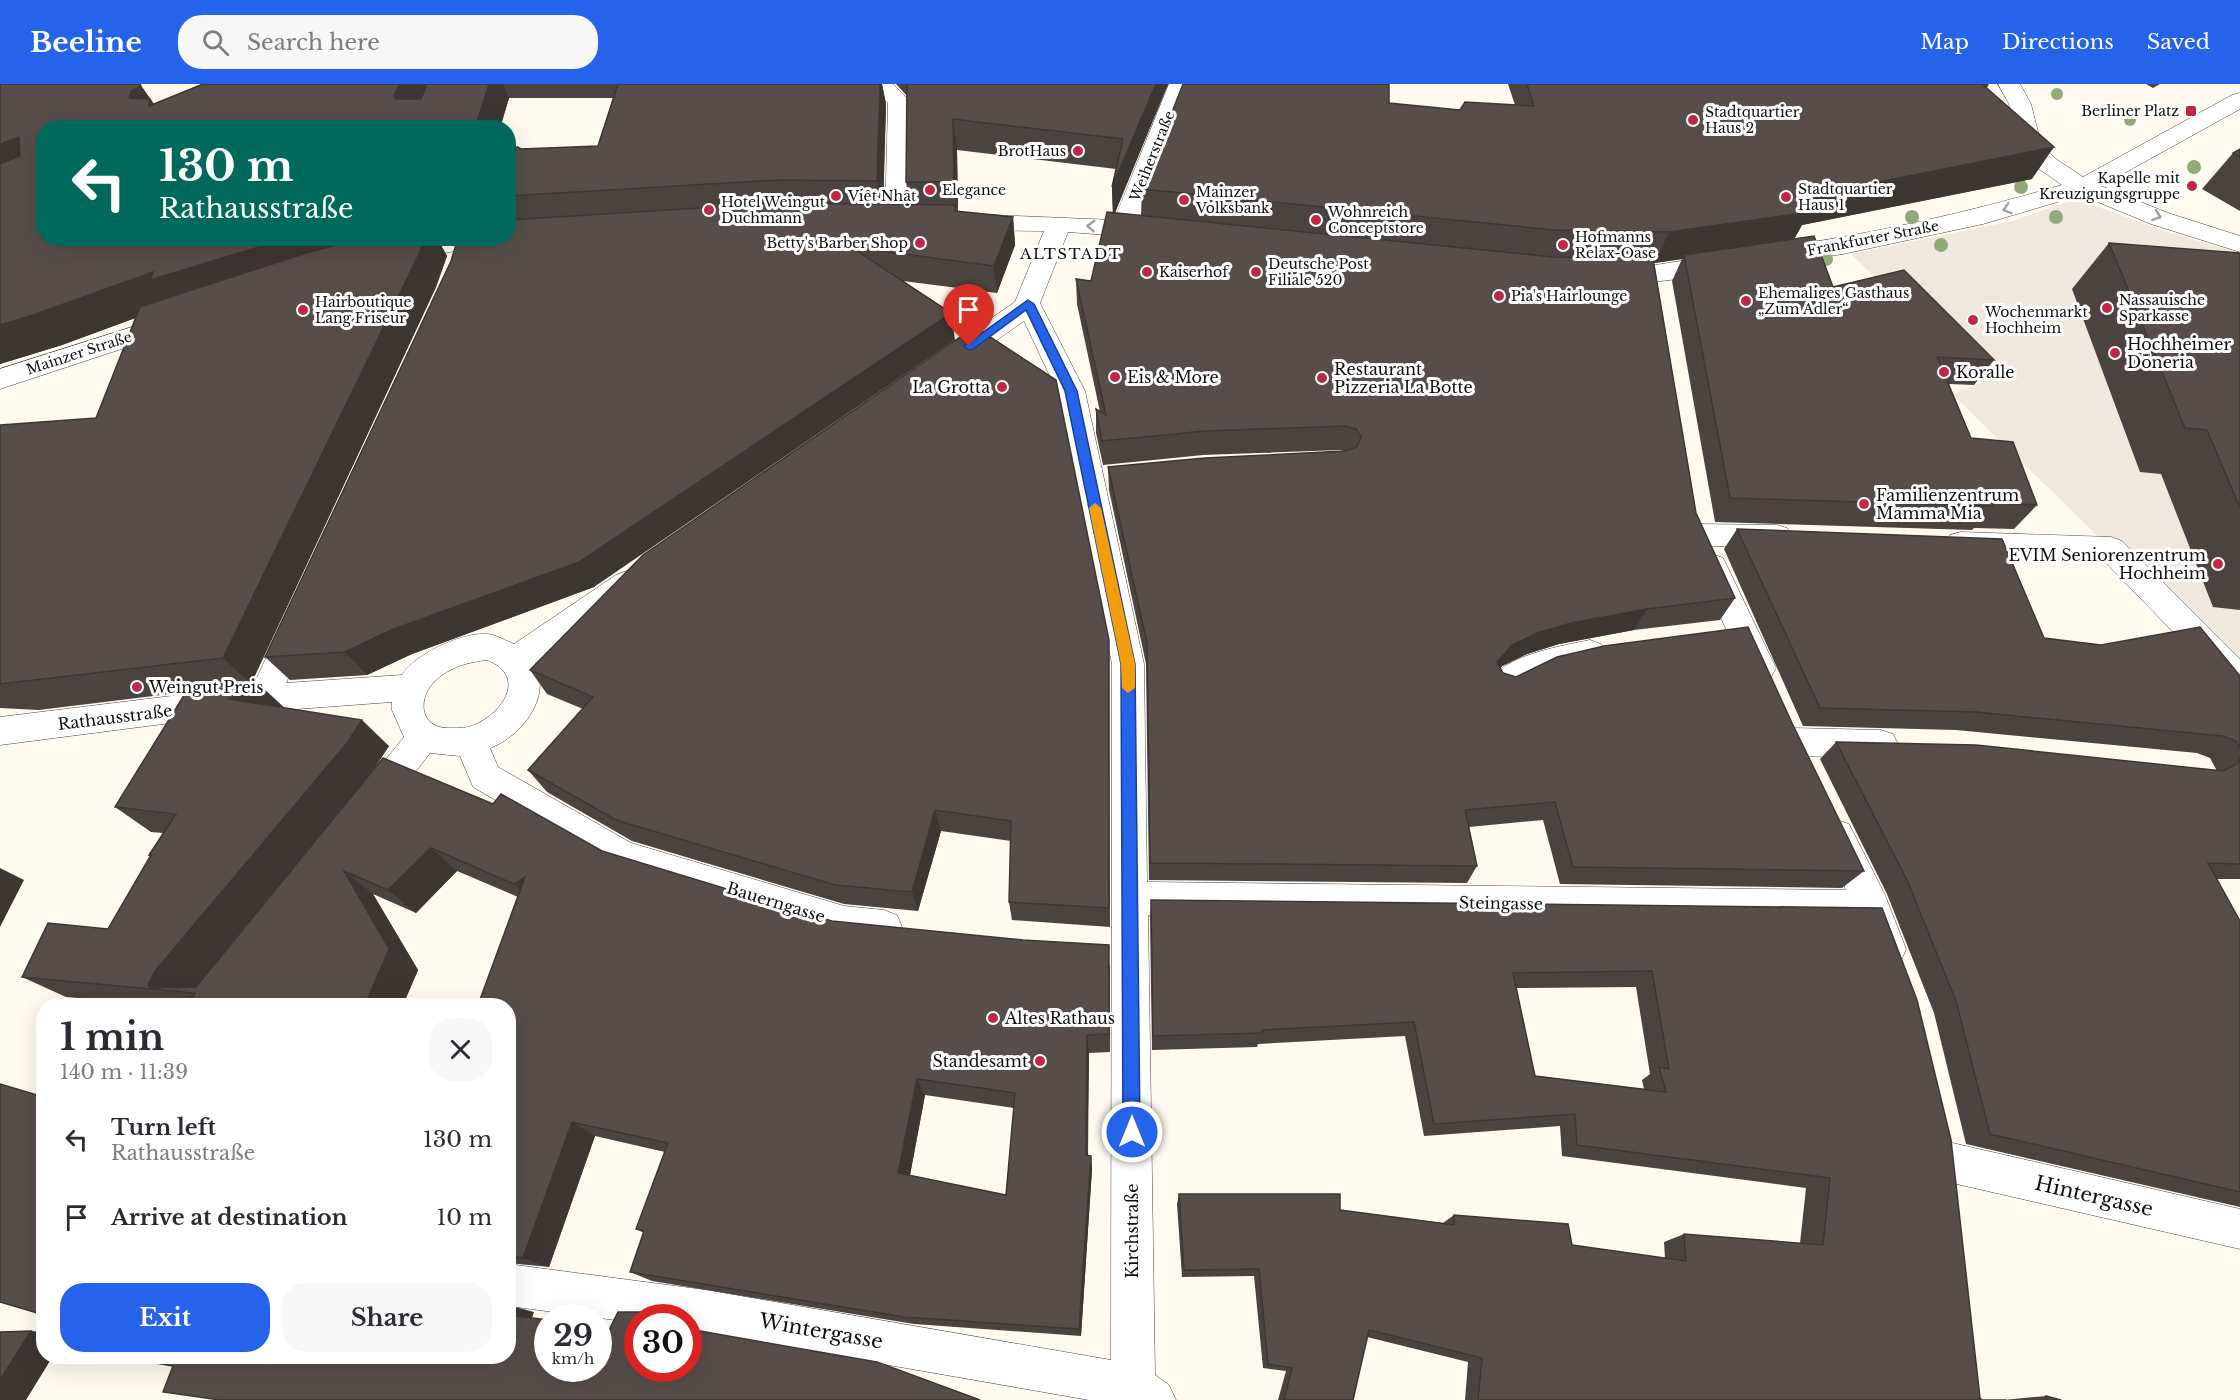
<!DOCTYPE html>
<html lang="en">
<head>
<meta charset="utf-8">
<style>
	:root { --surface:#fff; --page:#f7f7f7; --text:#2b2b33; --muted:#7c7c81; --accent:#2563eb }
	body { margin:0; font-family:"Libre Baskerville",serif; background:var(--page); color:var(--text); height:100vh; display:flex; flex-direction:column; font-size:22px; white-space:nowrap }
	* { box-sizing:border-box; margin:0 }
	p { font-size:20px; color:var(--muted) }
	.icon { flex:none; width:33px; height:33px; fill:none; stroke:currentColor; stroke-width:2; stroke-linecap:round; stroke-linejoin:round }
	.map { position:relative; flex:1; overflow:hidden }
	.side { position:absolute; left:36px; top:914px; width:480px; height:366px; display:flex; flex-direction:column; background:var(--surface); border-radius:24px; box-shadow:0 6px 24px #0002 }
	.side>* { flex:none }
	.hud { position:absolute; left:36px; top:36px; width:480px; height:126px; border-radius:24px; box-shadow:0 6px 24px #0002; background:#00695c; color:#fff; overflow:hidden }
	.speed { position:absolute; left:534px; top:1220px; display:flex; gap:12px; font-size:30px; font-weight:700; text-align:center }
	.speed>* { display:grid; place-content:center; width:78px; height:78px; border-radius:50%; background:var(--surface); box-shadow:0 6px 24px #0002; line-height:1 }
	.speed small { font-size:15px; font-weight:400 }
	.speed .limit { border:9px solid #d22; background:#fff; color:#111 }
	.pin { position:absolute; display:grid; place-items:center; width:51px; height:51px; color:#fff; margin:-62px -26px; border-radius:50% 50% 50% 0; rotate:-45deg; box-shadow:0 0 6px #0007 }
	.pin .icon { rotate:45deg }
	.me { position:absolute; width:66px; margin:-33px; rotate:0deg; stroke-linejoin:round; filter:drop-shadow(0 0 4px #0008) }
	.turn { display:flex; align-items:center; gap:21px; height:126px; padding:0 24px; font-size:27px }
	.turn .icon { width:78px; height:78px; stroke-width:2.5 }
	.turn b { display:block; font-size:42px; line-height:51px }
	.round { display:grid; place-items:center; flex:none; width:63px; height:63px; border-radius:24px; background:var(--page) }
	.headline { display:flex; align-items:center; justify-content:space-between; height:102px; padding:0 24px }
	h1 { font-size:36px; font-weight:700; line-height:45px }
	.action { display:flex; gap:12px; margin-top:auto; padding:12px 24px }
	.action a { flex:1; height:69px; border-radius:24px; background:var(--accent); color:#fff; font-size:24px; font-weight:700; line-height:69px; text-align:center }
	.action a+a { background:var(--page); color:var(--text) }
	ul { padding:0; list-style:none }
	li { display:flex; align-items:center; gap:18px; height:78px; padding:0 24px }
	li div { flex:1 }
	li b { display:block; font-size:22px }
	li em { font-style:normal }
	header { display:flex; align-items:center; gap:36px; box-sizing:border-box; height:84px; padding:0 30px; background:var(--accent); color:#fff }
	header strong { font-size:28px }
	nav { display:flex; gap:33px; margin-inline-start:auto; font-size:21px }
	.search { width:420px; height:54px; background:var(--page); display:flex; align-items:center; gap:15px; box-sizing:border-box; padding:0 21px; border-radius:24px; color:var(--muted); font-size:22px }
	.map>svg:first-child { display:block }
	.plaza { fill:#efe8df }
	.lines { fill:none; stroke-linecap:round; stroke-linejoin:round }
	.pedestrian-casing { stroke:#424242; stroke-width:1 }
	.minor-casing { stroke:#424242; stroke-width:1 }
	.pedestrian { fill:#fff; fill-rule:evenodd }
	.minor { fill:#fff; fill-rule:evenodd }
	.tree { fill:#93a97c }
	.wall { fill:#4b4340; fill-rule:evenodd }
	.shaded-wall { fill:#3d3734 }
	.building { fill:#574e4b; stroke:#3d3734; stroke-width:1.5; fill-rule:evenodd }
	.oneway { stroke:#9f9f9f }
	.route { fill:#2563eb; stroke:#184099; stroke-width:1.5 }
	.slow { fill:#f59e0b }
	.poi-dot { fill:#bf2648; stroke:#fff; stroke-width:2 }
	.labels { text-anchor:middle; stroke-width:6; stroke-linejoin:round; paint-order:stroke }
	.far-poi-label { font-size:14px; fill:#0f0f0f; stroke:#fff; text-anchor:start }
	.far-street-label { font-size:14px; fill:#0f0f0f; stroke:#fff }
	.far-neighbourhood-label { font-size:15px; letter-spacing:1.5px; fill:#0f0f0f; stroke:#fff }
	.poi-label { font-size:16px; fill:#0f0f0f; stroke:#fff; text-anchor:start }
	.street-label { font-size:16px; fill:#0f0f0f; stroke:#fff }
	.near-street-label { font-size:20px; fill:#0f0f0f; stroke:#fff }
</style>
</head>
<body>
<header>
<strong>Beeline</strong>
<div class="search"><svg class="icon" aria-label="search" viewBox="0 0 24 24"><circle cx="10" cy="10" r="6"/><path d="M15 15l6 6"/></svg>Search here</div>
<nav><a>Map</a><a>Directions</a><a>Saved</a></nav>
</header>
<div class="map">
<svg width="2240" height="1316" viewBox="0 0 2240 1316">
	<rect width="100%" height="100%" fill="#fffaf0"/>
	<path class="plaza" d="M2076 115 2168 148 2240 169 2237 525 2240 528V596L2111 465 1952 310 1982 298 1851 170 2012 137Z"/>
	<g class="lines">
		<g class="pedestrian-casing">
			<path id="pedestrian" d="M1700 440 1777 441 1787 444 1792 452 1787 460 1777 463 1700 462 1690 459 1685 451 1690 443Z
				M1961 448 2111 453 2122 457 2240 575V609L2229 605 2103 476 1961 470 1950 467 1946 459 1950 451Z"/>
		</g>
		<g class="minor-casing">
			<path id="minor" d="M871 0H893L910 17 909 136 906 141 897 144 888 141 885 136 888 19 870 3Z
				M1169 0H1191L1138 138 1156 140 1159 146 1156 152 1147 154 1068 148 1040 219 1085 307 1144 580 1147 798 1846 806 1820 751 1825 740 1837 736 1849 740 1885 811 1906 865 1901 877 1888 882 1875 877 1860 839 1148 831 1155 1291 1169 1301 1176 1316H1089L688 1246V1233H638V1239L508 1222V1180L706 1206 1111 1276 1112 580 1057 307 1024 237 957 284 948 286 939 284 935 277 939 270 1015 218 1044 147 968 146 959 144 956 138 959 132 968 130 1114 136Z
				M1998 0H2020L2031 20 2041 60 2056 75 2083 93 2232 11 2240 9V25L2101 102 2168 129 2240 152V168L2151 140 2081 111 1983 140 1843 170 1774 180 1765 178 1761 172 1765 166 1774 164C1872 150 1967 129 2062 101L2039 85 2020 64 2015 53 2009 20Z
				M508 147 514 148 517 154 514 160 466 165 397 178 388 176 384 170 388 164 437 154H508Z
				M1720 171 1729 173 1733 179 1729 185C1698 193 1633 204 1602 196L1598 190 1602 184 1611 182 1655 181Z
				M170 231 179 234 183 240 179 246 0 305V285Z
				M1712 470 1723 474 1727 482 1776 584 1771 593 1760 597 1749 593 1744 584 1697 482 1701 474Z
				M627 487 638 491 642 499 638 507 535 579C552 613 522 652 490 664L498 683 631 759 844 822 884 826 897 831 902 843 897 855 884 860 844 856 610 783 473 703 460 672 430 669 385 728 373 732 361 728 356 717 361 706 404 653 392 626V618L256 628 0 661V633L253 602 284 536 295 532 306 536 311 545 286 599 402 591C415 570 462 548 488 550 496 551 506 557 514 560L616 491ZM487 576C528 592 503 629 474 641 465 645 455 644 446 644 418 642 418 612 436 596 450 583 468 578 487 576Z
				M1590 556 1601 560 1606 569 1601 578 1545 592 1505 611 1494 607 1489 598C1503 571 1562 562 1590 556Z
				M1792 644 1881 646 1893 650 1898 660 1893 670 1881 674 1792 672 1780 668 1776 658 1780 648Z
				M1948 1058 2240 1125V1165L1948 1098 1934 1092 1928 1078 1934 1064Z"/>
		</g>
		<use href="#pedestrian" class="pedestrian"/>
		<use href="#minor" class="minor"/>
	</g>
	<g class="tree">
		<circle cx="2057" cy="10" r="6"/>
		<circle cx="2130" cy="36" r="6"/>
		<circle cx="2194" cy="83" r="7"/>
		<circle cx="2021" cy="103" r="7"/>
		<circle cx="1912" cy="133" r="7"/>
		<circle cx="2056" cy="133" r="7"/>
		<circle cx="1941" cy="161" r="7"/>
		<circle cx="1826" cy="175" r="7"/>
	</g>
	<path class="wall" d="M0 0H140L154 20 203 0H882L886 20 883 120 910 121 906 98 907 12 896 0H1168L1114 129 1141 132 1142 105 1389 19 1460 26 1515 21 1508 0H1989L1987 4 2032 95 1802 141 1794 155 1833 203 1994 276 1974 301 1949 300 1971 354 2037 421 2014 445 1974 444 1972 446 1715 438 1672 197 1682 175 1654 179 1696 429 1735 514 1720 536 1634 546 1559 560 1527 570 1502 582 1500 584 1503 589 1516 593 1792 639 1864 787 1842 804 1560 800 1543 736 1469 743 1477 782 1467 799 1149 796 1146 580 1109 406 1108 383 1344 367 1340 366 1203 371 1103 381 1096 349V325L1100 328 1077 220 1076 195 1091 197 1113 129 1112 103 1116 85 957 66 958 128 1013 133 1015 161 997 209 903 197 594 503 412 570 367 591 290 596 265 573 508 154V64L521 65 598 62 613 14H509L500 44H44V154H437L447 172 436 203 251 600 39 626 0 624V341L96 334 135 234 62 261 0 280Z
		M2146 0H2160L2153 4Z
		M2240 65V127L2202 105 2233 69Z
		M2109 159 2240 169V526L2213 523 2161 390 2140 388 2072 205Z
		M1737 445 2044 554 2240 592V795H2216L2240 837V1123L1966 1060 1934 929 1887 810 1820 675 1836 658 2216 686V685L2210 674 2197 669 1956 646 1803 642 1724 465Z
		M1109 556 1110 843 1012 836 1009 818 1011 757 941 747 918 827 844 820 632 757 547 708 528 686 583 625 547 610 530 586Z
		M285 624 389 662 376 681 602 767 832 837 1110 881V968L1089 969 1088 1071 1091 1072 1092 1085 1081 1252 914 1240 652 1197 630 1188 644 1149 636 1145 665 1068 595 1052 549 1183 508 1179V921L518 813 457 787 416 829 373 810 418 886 403 921H157L66 913 22 893 108 845 151 772 149 771 163 749 151 748 115 723ZM925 1011 1014 1024 1006 1111 910 1091Z
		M1151 816 1882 824 1980 1314 1982 1316H2003L2046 1312 2061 1316H1465L1468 1278 1367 1253 1353 1316H1278L1286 1287 1263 1284 1254 1192 1182 1193 1177 1120 1179 1110 1340 1126 1443 1139 1454 1131 1572 1161 1665 1174 1664 1158 1684 1150 1800 1159 1806 1104 1562 1072 1560 1042 1424 1052 1405 952 1258 960 1257 963 1152 966 1150 833ZM1636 903 1650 990 1642 996 1644 1005 1535 992 1516 904Z"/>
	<path class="shaded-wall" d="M400 0H429L411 43 394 12Z
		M489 0H503L509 14 500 44H475Z
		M880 0H882L886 20 883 128 877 97Z
		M1156 0H1168L1113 134 1112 103Z
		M141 2 171 44 129 14 132 7Z
		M953 35 957 66 958 129 954 98Z
		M19 53 44 82 0 101V60Z
		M2054 63 2032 95 1802 141 1792 159 1684 171 1682 175 1655 179 1669 148 1803 113Z
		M1013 133 1015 161 997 209 994 182Z
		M288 154H424L171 221 62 261 0 280V241L153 188Z
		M425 154H437L447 172 436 203 251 600 223 574Z
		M951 229 955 256 594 503 412 570 367 591 345 568Z
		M1647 525 1634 546 1559 560 1527 570 1502 582 1487 599 1497 578 1512 561 1537 549 1571 539Z
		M260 601 289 628 228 615Z
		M362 636 389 662 374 685 193 907 150 904 148 901 155 887Z
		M935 726 941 747 918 827 912 808Z
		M431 764 457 787 416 829 388 806Z
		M0 784 24 796 0 843Z
		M344 787 373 810 418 886 403 921H365Z
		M525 793 537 822 514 800Z
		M1087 951 1089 969 1087 1085 1086 1071Z
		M917 995 925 1011 908 1102 898 1089Z
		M572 1038 595 1052 549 1183 523 1174Z
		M1091 1072 1092 1085 1081 1252 1079 1245Z
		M508 1221 534 1228 531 1237 508 1231Z
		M665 1228 679 1233H666Z
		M31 1247 44 1248V1272H53L26 1316H0V1296Z"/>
	<path class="building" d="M0 0H140L141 2 132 7 129 14 150 15 149 22 203 0H400L394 12 396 15H421L427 0H489L475 44H44V154H288L150 196 153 188 33 231 0 241V80L20 72 19 53 0 60Z
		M618 0H880L877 97 778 96 508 112V64L518 63 521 65 598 62Z
		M907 0H1156L1112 103 1123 55 953 35 954 98H906Z
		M1183 0H1389V19L1460 26 1465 18 1534 22 1527 0H1982L2054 63 1803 113 1809 128 1669 148 1555 146 1142 105Z
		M2240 65V73L2233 69Z
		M778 119 955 121V127L1013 133 994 182 851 163 951 229 579 478 391 546 345 568 265 573 451 177 458 154H508V136Z
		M1107 128 1553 173 1653 175 1696 429 1735 514 1647 525 1571 539 1537 549 1512 561 1497 578 1503 589 1516 593 1557 573 1604 562 1748 543 1792 639 1864 787 1573 783 1555 718 1465 726 1477 782 1150 779 1147 559 1108 383 1205 374 1345 367 1357 363 1361 353 1356 345 1345 342 1205 347 1102 357 1096 325 1106 331 1076 195 1091 197Z
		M1814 152 1833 203 1904 186 1994 276 1937 273 1971 354 2013 358 2037 421 1992 419 1994 422 1730 414 1684 171Z
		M363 154H425L418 172 223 574 0 600V341L96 334 140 223 303 170Z
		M2109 159 2240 169V424L2207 346 2185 344Z
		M975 243 1056 296 1109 556V824L1009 818 1011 737 935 726 912 808 835 801 616 736 528 686 593 613 530 586 643 471Z
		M1737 445 2002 455 2044 554 2101 561 2200 543 2240 592V664L2236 657 2223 652 1976 628 1820 624Z
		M260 601 228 615 362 636 347 659 155 887 148 901 150 904 196 903 383 674 493 720 501 710 602 767 832 837 1023 856 1109 861V950L1087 951 1086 1071 1091 1072 1079 1245 904 1233 630 1188 644 1147 636 1145 668 1059 572 1038 523 1174 508 1172V921H478L525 793 514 800 431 764 388 806 344 787 389 865 365 921H186L195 909 22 893 48 839 108 845 151 771H149L176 730 115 723 186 608ZM917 995 1015 1009 1006 1111 898 1089Z
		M1836 658 1976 661 2223 687 2237 680 2240 674V780L2208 779 2240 837V1108L1990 1050 1956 917 1907 796Z
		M1151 816 1882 824 1917 916 1951 1056 1980 1314 1982 1316H2006H1478L1482 1274 1369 1246 1353 1316H1284L1292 1284 1268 1280 1259 1185 1184 1186 1179 1110H1340V1126L1454 1141V1131L1568 1140 1572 1161 1686 1177 1684 1150 1823 1161 1830 1094 1577 1061 1575 1030 1434 1040 1414 938 1262 946V949L1153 952ZM1652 887 1669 985 1659 983 1666 1008 1535 992 1513 889Z
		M0 1000 44 1013V1231L0 1218Z
		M618 1228H665L666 1233H638V1284H688V1245L877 1278 980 1316H220L163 1308 173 1282 121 1273 508 1272V1231L548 1236V1284H598V1244L609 1246Z
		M31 1247 0 1296V1248Z
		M2046 1312 2061 1316H2046Z"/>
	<defs><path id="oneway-chevron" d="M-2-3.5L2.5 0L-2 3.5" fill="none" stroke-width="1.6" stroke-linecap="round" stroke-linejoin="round" transform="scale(1.5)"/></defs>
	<g class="oneway">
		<use href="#oneway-chevron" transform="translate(2007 125) rotate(163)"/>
		<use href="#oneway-chevron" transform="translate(2157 132) rotate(19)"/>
		<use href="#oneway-chevron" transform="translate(1091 142) rotate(-176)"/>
	</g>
	<path class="route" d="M1028 216 1034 220 1077 307 1135 580 1140 1048 1137 1053 1132 1056 1126 1053 1123 1048 1121 580 1065 307 1026 226 973 265 969 266 964 262Z"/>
	<path class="slow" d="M1095 419 1101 424 1135 580V604L1128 609 1122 604 1121 580 1089 424Z"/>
	<g class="poi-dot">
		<rect x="2185" y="21" width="12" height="12" rx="3"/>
		<circle cx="1693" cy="36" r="6"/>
		<circle cx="1078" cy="67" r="6"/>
		<circle cx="2192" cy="102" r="6"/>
		<circle cx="930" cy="106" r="6"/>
		<circle cx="836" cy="112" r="6"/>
		<circle cx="1786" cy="113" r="6"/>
		<circle cx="1184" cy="116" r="6"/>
		<circle cx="709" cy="126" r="6"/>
		<circle cx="1316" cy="136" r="6"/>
		<circle cx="920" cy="159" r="6"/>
		<circle cx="1563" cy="161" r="6"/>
		<circle cx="1147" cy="188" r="6"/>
		<circle cx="1256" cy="188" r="6"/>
		<circle cx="1499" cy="212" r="6"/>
		<circle cx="1746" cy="217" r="6"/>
		<circle cx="2107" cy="224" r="6"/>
		<circle cx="303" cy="226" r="6"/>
		<circle cx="1973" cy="236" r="6"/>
		<circle cx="2115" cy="269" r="6"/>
		<circle cx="1944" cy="288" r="6"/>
		<circle cx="1115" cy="293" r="6"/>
		<circle cx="1322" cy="294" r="6"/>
		<circle cx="1002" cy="303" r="6"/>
		<circle cx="1864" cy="420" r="6"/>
		<circle cx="2218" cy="480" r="6"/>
		<circle cx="137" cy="603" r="6"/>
		<circle cx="993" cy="934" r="6"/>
		<circle cx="1040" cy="977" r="6"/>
	</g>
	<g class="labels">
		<g class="far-poi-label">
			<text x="2179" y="32" text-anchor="end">Berliner Platz</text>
			<text x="1705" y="33">Stadtquartier<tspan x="1705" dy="16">Haus 2</tspan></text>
			<text x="1066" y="72" text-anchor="end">BrotHaus</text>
			<text x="2180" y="99" text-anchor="end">Kapelle mit<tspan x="2180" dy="16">Kreuzigungsgruppe</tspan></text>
			<text x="1798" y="110">Stadtquartier<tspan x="1798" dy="16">Haus 1</tspan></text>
			<text x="942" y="111">Elegance</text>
			<text x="1196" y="113">Mainzer<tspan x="1196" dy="16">Volksbank</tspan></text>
			<text x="848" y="117">Việt Nhật</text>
			<text x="721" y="123">Hotel Weingut<tspan x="721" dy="16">Duchmann</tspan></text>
			<text x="1328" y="133">Wohnreich<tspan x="1328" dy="16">Conceptstore</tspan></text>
			<text x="1575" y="158">Hofmanns<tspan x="1575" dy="16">Relax-Oase</tspan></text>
			<text x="908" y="164" text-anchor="end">Betty's Barber Shop</text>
			<text x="1268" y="185">Deutsche Post<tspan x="1268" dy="16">Filiale 520</tspan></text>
			<text x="1159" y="193">Kaiserhof</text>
			<text x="1758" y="214">Ehemaliges Gasthaus<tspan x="1758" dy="16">„Zum Adler“</tspan></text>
			<text x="1511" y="217">Pia's Hairlounge</text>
			<text x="2119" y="221">Nassauische<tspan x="2119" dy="16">Sparkasse</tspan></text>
			<text x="315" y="223">Hairboutique<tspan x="315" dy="16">Lang Friseur</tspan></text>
			<text x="1985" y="233">Wochenmarkt<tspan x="1985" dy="16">Hochheim</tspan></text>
		</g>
		<g class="far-street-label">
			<text transform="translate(1152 72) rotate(-68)" y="5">Weiherstraße</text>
			<text transform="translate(1873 154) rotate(-11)" y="5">Frankfurter Straße</text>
			<text transform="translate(79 269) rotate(-18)" y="5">Mainzer Straße</text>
		</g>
		<g class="far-neighbourhood-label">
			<text x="1071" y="175">ALTSTADT</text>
		</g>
		<g class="poi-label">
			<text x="2127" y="266">Hochheimer<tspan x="2127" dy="18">Döneria</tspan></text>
			<text x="1334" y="291">Restaurant<tspan x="1334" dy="18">Pizzeria La Botte</tspan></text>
			<text x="1956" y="294">Koralle</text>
			<text x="1127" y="299">Eis &amp; More</text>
			<text x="990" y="309" text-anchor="end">La Grotta</text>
			<text x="1876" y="417">Familienzentrum<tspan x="1876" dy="18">Mamma Mia</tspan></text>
			<text x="2206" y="477" text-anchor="end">EVIM Seniorenzentrum<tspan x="2206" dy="18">Hochheim</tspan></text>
			<text x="149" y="609">Weingut Preis</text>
			<text x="1005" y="940">Altes Rathaus</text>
			<text x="1028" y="983" text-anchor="end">Standesamt</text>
		</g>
		<g class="street-label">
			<text transform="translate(115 633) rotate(-7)" y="6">Rathausstraße</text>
			<text transform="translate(776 818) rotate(17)" y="6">Bauerngasse</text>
			<text transform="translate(1501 819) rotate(1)" y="6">Steingasse</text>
			<text transform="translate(1132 1147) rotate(-90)" y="6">Kirchstraße</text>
		</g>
		<g class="near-street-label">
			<text transform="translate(2094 1112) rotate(13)" y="7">Hintergasse</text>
			<text transform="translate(821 1247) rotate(10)" y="7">Wintergasse</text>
		</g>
	</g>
</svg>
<div class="speed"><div>29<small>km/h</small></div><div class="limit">30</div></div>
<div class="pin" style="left:969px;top:262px;background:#d93025"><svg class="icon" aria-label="arrive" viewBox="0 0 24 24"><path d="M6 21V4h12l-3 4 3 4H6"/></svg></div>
<svg class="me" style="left:1132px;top:1048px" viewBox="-20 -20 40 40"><circle r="17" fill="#2563eb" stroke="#fff" stroke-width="3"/><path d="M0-11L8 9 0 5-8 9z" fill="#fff"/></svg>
<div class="hud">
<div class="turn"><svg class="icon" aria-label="left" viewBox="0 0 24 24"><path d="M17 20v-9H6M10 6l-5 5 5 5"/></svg><div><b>130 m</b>Rathausstraße</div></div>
</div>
<section class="side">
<div class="headline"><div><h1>1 min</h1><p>140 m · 11:39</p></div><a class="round"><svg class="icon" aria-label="close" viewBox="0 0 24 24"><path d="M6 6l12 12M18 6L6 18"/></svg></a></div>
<ul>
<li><svg class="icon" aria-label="left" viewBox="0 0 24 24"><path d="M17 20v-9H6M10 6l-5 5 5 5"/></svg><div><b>Turn left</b><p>Rathausstraße</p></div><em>130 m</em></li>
<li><svg class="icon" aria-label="arrive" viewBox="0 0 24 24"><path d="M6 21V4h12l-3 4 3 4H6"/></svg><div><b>Arrive at destination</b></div><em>10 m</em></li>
</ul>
<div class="action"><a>Exit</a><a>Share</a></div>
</section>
</div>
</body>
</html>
